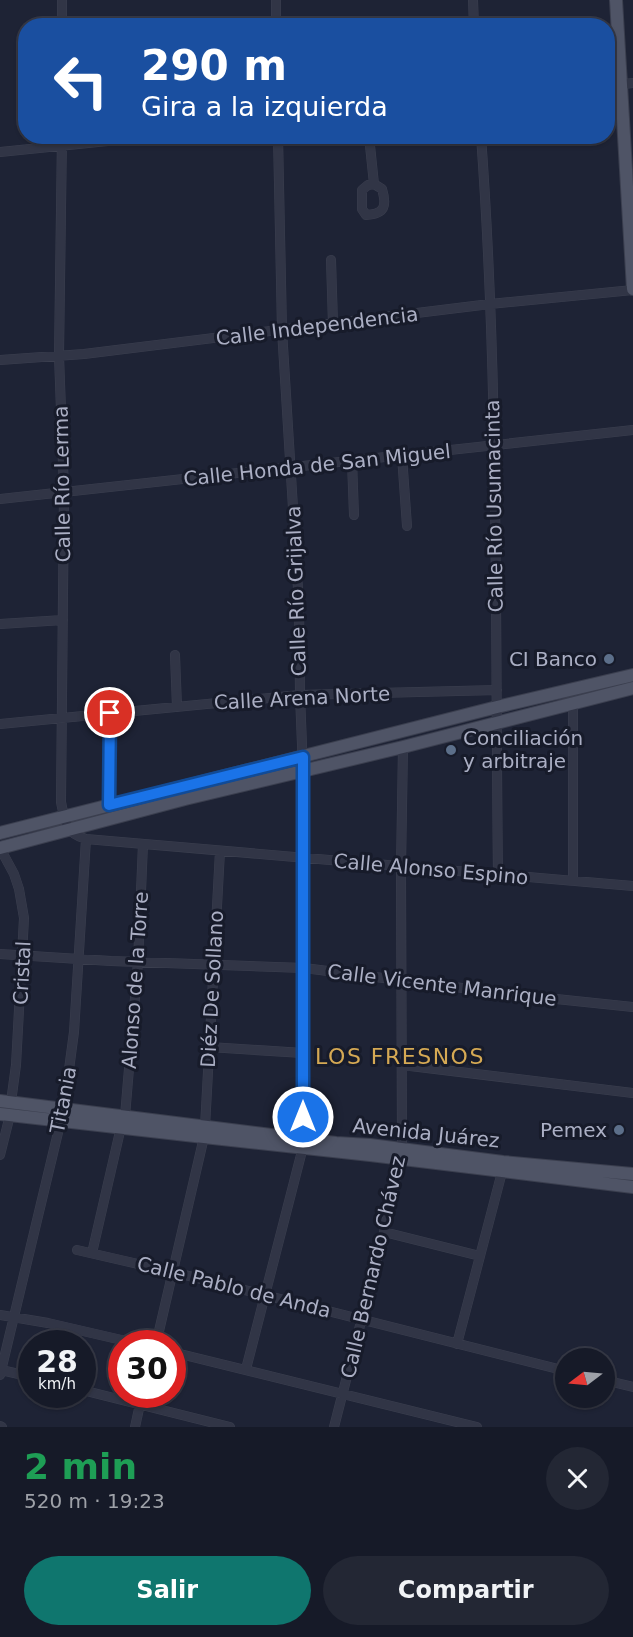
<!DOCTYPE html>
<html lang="es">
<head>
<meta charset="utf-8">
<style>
	:root { --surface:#161a28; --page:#232734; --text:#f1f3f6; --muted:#9ea1a8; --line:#353845; --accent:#0f766e }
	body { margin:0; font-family:"DejaVu Sans",sans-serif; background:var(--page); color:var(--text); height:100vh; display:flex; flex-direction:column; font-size:22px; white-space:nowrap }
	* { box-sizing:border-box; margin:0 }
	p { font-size:20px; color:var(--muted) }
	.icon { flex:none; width:33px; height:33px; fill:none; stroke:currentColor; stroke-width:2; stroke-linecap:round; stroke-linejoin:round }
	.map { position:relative; height:1427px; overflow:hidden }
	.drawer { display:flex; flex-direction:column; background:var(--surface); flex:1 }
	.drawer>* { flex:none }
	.banner { position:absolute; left:18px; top:18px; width:597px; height:126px; border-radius:24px; box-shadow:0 2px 4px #0004,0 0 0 2px var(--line); background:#1a4fa0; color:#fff; overflow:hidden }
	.needle { width:39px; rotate:254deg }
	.fabs { position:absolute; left:555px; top:1348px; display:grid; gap:12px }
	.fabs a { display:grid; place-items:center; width:60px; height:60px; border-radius:50%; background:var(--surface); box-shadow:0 2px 4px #0004,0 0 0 2px var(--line); font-size:30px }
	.speed { position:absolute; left:18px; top:1330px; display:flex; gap:12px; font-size:30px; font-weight:700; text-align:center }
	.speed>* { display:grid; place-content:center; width:78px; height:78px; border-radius:50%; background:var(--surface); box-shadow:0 2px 4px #0004,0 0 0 2px var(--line); line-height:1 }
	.speed small { font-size:15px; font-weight:400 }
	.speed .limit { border:9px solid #d22; background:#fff; color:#111 }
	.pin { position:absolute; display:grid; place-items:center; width:51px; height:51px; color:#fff; margin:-26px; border:3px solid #fff; border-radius:50%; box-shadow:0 2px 6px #0007 }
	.me { position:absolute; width:66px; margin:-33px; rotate:0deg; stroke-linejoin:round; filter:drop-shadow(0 0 4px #0008) }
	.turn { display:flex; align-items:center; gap:21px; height:126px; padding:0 24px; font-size:27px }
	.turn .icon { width:78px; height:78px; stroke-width:2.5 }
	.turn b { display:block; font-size:42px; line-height:51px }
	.round { display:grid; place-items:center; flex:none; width:63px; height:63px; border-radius:32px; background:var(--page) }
	.headline { display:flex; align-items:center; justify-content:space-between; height:102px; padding:0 24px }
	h1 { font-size:36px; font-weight:800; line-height:45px; color:#1e9e55 }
	.primary-button { display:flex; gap:12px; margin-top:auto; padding:12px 24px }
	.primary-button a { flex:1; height:69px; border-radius:36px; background:var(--accent); color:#fff; font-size:24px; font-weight:800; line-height:69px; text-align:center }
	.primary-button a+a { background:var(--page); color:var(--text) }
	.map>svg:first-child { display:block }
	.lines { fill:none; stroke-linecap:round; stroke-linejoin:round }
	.minor-casing { stroke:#3b3f4f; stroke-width:10 }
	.major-casing { stroke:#3b3f4f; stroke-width:14 }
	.minor { stroke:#313546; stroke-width:9 }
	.major { stroke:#4f5466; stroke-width:12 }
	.route-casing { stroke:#114b97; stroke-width:15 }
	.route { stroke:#1a73e8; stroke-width:10 }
	.service-dot { fill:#5c6f8a; stroke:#171b2a; stroke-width:2 }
	.labels { text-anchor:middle; stroke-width:6; stroke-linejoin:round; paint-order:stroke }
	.street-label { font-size:20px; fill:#abafc4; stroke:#171b2a }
	.poi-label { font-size:20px; fill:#abafc4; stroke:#171b2a; text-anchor:end }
	.quarter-label { font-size:22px; letter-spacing:1.5px; fill:#d5a954; stroke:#171b2a }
</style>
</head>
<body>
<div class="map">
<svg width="633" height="1427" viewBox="0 0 633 1427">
	<rect width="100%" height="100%" fill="#1e2335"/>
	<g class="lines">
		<g class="minor-casing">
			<path id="minor" d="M276 0V26
				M473 0 474 26
				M62 26V0
				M608 86 633 83
				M62 136 59 356 64 491 61 802C65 821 65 833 86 839L633 886
				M369 136 374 184
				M481 136C499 382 495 629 498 875
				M0 152 157 136
				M374 184 382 189C387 206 385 214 366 215L362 209V190L368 185Z
				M331 260 333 324
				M0 360 84 354 490 304 633 290
				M402 456 407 526
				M352 461 354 515
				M0 499 633 430
				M0 624 63 620
				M175 655 177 707
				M0 724 300 695 497 690
				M109 805 110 713
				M0 848 14 874 19 889 24 918 16 1065 11 1102
				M573 881V704
				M0 954 111 961 304 968 518 995 633 1007
				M209 1047 303 1053
				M402 1065 633 1093
				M125 1116 138 962 143 844
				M205 1127 220 851
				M0 1155 10 1115
				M384 1232 480 1256
				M77 1250 173 1272 566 1371
				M92 1253 121 1127
				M0 1315 48 1323 139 1344
				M156 1344 204 1137
				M457 1344 502 1172
				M172 1352 477 1427
				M246 1369 303 1147V770L300 695 299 605 282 330 278 136
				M1 1370 32 1377
				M0 1375 61 1120 68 1077 74 1032 86 839
				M604 1380 633 1387
				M82 1390 230 1427
				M0 1426 2 1427
				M135 1427 142 1395
				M334 1427 384 1232 402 1149 401 867 403 747"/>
		</g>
		<g class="major-casing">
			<path id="major" d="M616 0 633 289
				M0 833 497 707 633 675
				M0 848 185 799 403 747 633 688
				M0 1101 336 1143 370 1145 503 1162 633 1174
				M0 1114 204 1137 370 1155 633 1187"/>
		</g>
		<use href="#minor" class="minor"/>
		<use href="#major" class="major"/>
	</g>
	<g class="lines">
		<g class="route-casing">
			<path id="route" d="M110 713 109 805 303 757V1117"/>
		</g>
		<use href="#route" class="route"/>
	</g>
	<g class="service-dot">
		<circle cx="609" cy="659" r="6"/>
		<circle cx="451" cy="750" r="6"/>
		<circle cx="619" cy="1130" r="6"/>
	</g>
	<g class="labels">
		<g class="street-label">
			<text transform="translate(317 326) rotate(-7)" y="7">Calle Independencia</text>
			<text transform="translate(317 465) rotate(-6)" y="7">Calle Honda de San Miguel</text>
			<text transform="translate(62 484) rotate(-91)" y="7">Calle Río Lerma</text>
			<text transform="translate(494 506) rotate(-91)" y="7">Calle Río Usumacinta</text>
			<text transform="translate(296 591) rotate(-92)" y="7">Calle Río Grijalva</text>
			<text transform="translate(302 698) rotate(-3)" y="7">Calle Arena Norte</text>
			<text transform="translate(431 869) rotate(5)" y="7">Calle Alonso Espino</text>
			<text transform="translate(22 973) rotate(-87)" y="7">Cristal</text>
			<text transform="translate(135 980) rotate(-86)" y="7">Alonso de la Torre</text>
			<text transform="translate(442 985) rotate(7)" y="7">Calle Vicente Manrique</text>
			<text transform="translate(212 989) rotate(-87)" y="7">Diéz De Sollano</text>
			<text transform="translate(63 1100) rotate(-79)" y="7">Titania</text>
			<text transform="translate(426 1133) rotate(6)" y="7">Avenida Juárez</text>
			<text transform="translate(373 1267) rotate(-77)" y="7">Calle Bernardo Chávez</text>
			<text transform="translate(234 1287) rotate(14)" y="7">Calle Pablo de Anda</text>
		</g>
		<g class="poi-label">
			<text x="597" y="666">CI Banco</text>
			<text x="463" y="745" text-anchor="start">Conciliación<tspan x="463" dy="23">y arbitraje</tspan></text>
			<text x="607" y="1137">Pemex</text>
		</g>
		<g class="quarter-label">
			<text x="400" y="1064">LOS FRESNOS</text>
		</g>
	</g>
</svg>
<div class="fabs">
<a><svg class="needle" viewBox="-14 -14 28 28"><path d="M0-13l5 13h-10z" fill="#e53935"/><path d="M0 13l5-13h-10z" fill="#9ea1a8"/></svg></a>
</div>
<div class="speed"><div>28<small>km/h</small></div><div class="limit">30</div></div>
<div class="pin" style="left:110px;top:713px;background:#d93025"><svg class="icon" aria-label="arrive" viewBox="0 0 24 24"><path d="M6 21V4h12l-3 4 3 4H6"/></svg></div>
<svg class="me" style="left:303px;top:1117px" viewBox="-20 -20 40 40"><circle r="17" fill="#1a73e8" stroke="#fff" stroke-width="3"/><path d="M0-11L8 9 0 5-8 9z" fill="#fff"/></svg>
<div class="banner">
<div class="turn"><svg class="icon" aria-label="left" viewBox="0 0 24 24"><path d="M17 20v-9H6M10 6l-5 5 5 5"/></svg><div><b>290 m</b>Gira a la izquierda</div></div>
</div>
</div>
<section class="drawer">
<div class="headline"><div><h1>2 min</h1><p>520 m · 19:23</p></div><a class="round"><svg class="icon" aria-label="close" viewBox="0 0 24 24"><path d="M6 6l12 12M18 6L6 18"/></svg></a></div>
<div class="primary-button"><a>Salir</a><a>Compartir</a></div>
</section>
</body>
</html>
